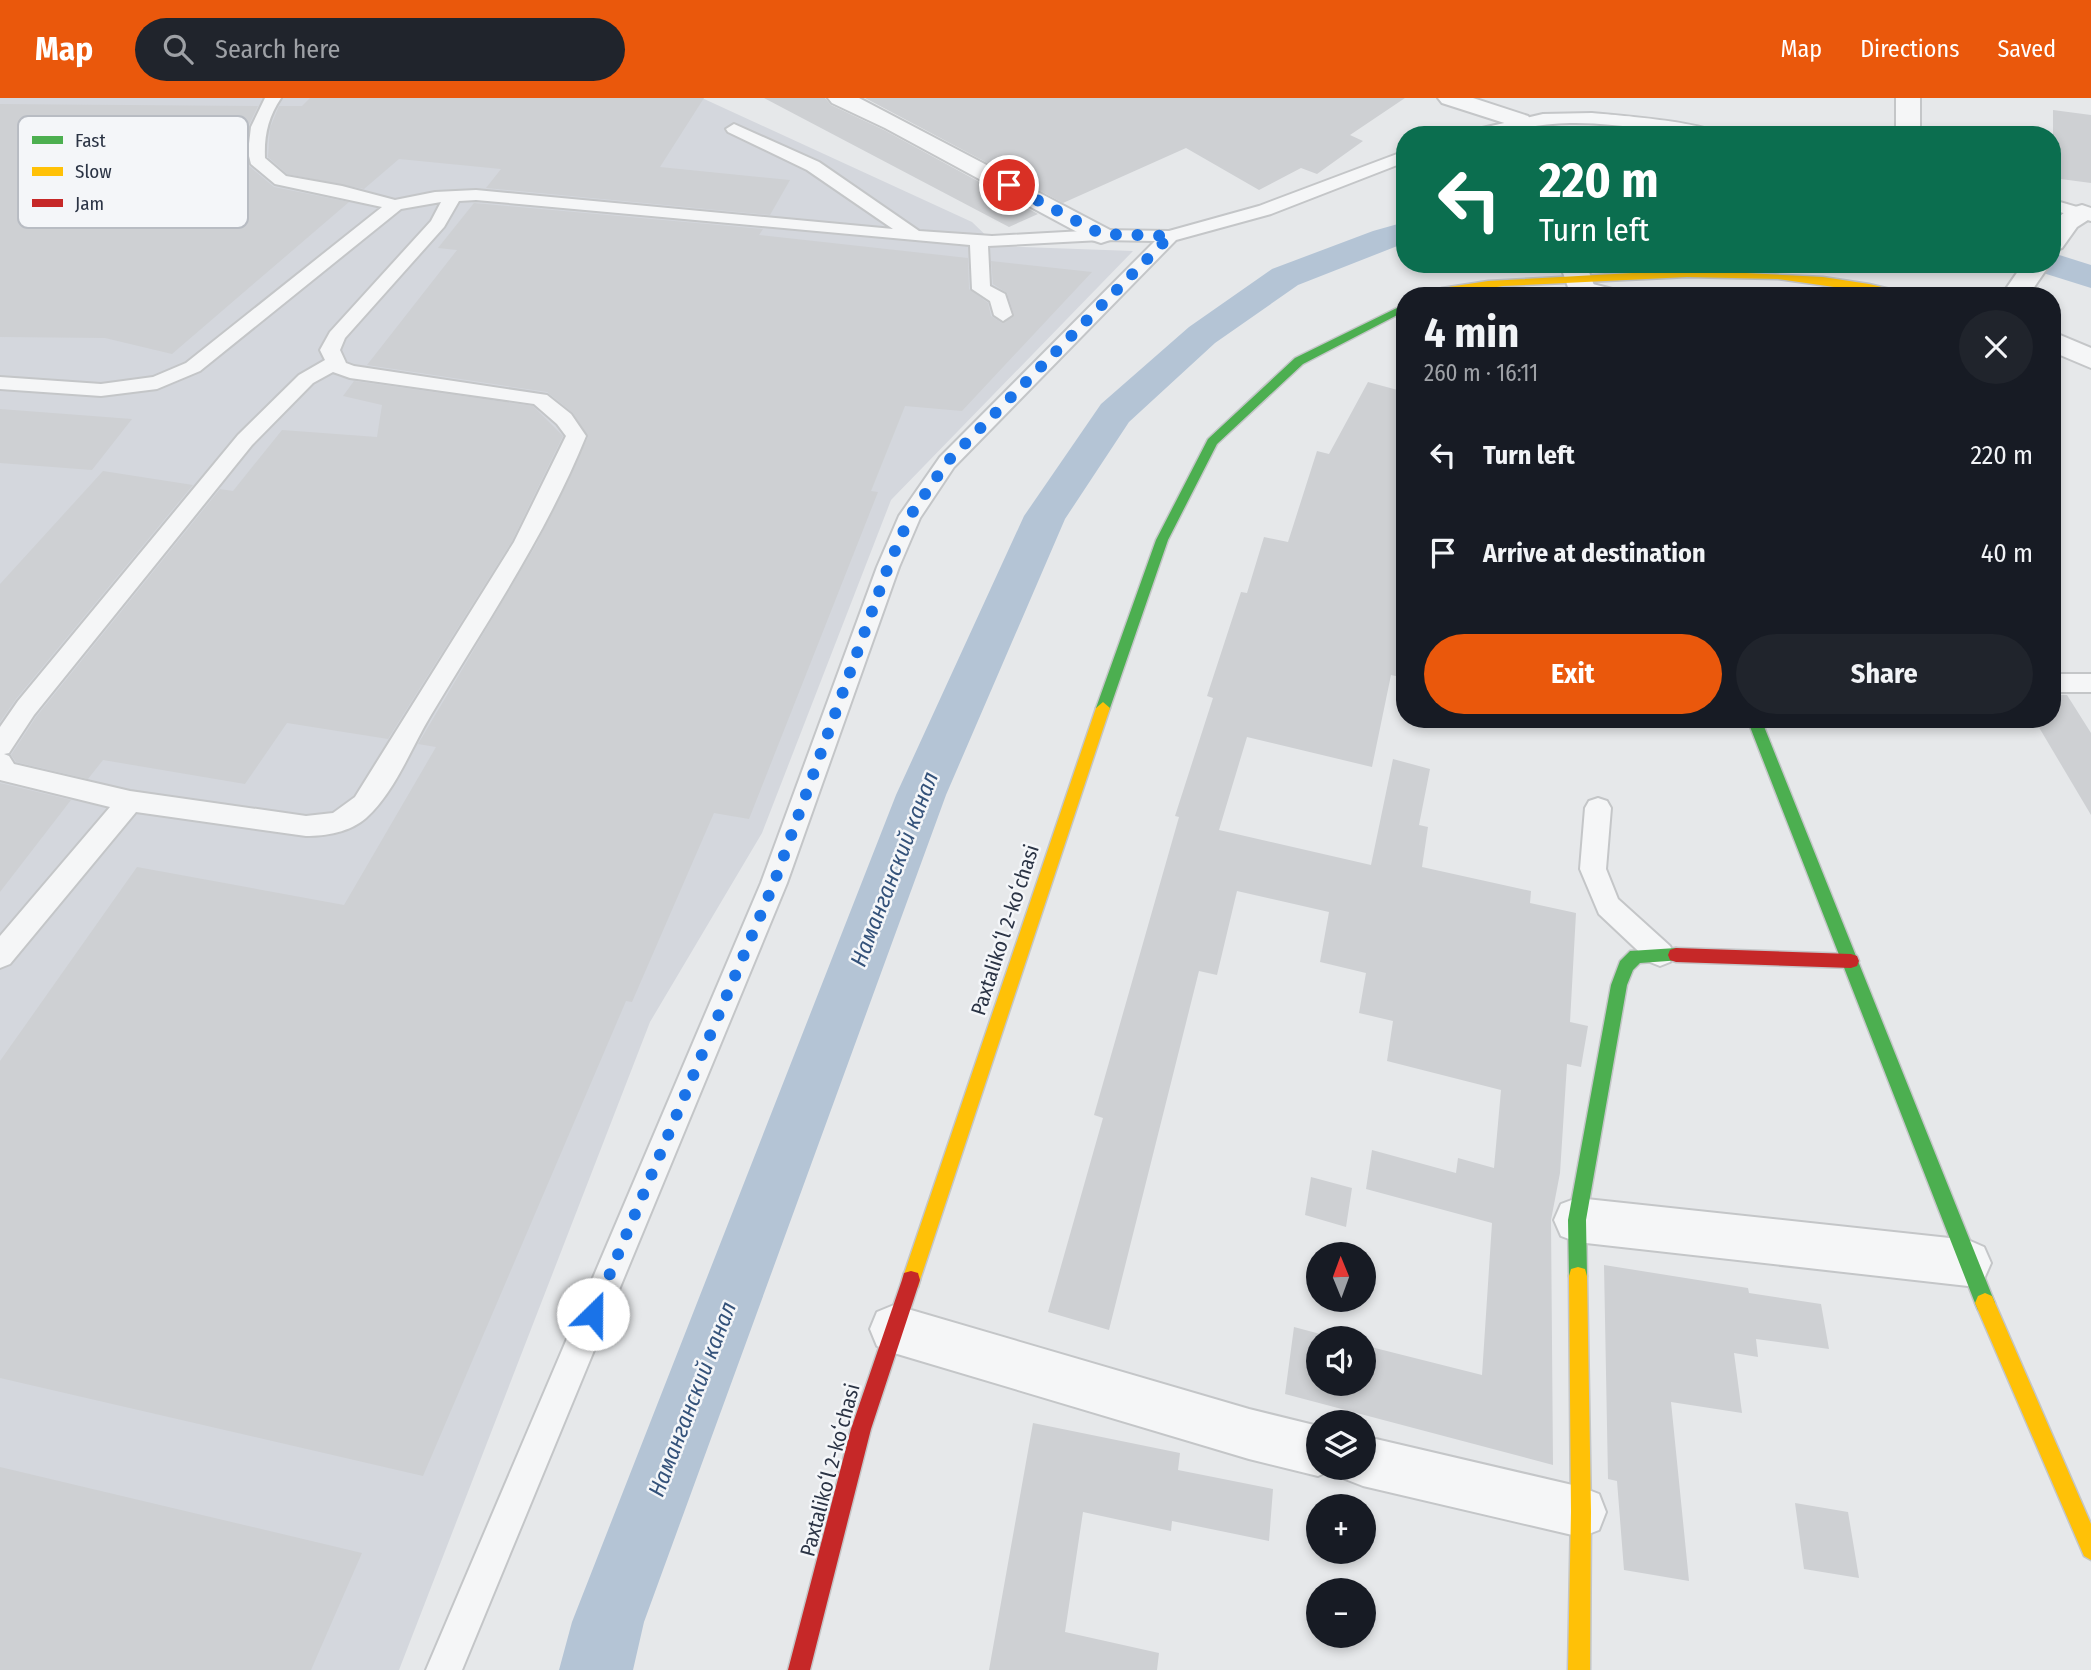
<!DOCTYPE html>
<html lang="en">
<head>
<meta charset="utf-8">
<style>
	:root { --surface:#171b24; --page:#20242c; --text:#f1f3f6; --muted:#9ea1a6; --accent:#ea580c }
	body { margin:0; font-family:"Fira Sans Condensed",sans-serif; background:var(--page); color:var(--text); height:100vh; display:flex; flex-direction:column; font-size:26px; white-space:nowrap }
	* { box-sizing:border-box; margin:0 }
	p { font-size:23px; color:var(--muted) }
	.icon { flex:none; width:38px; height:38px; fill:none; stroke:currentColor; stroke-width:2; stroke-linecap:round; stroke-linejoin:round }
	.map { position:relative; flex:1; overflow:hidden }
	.panel { position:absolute; left:1396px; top:189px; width:665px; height:441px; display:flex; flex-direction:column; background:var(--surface); border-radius:28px; box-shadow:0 4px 10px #0003 }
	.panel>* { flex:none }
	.top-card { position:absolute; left:1396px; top:28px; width:665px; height:147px; border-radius:28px; box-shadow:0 4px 10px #0003; background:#0b6e4f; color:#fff; overflow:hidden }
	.needle { width:46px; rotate:359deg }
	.fabs { position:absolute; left:1306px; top:1144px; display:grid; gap:14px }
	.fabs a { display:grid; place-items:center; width:70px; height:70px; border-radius:50%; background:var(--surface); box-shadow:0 4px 10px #0003; font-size:35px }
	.pin { position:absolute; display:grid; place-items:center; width:60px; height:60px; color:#fff; margin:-30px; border:4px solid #fff; border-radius:50%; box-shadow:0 2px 7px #0007 }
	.me { position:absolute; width:77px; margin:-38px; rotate:23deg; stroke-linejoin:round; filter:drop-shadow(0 0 5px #0008) }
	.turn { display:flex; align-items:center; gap:24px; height:147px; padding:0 28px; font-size:32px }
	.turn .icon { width:91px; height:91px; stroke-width:2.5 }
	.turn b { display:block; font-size:49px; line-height:60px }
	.round { display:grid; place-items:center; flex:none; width:74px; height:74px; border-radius:37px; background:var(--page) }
	.overview { display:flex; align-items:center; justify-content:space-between; height:119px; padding:0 28px }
	h1 { font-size:42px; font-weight:700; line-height:52px }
	.cta { display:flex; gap:14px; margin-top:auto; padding:14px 28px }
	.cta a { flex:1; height:80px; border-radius:42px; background:var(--accent); color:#fff; font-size:28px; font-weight:700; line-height:80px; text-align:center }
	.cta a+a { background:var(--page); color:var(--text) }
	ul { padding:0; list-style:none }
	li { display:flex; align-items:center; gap:21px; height:98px; padding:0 28px }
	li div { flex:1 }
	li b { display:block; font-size:26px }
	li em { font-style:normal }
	header { display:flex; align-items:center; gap:42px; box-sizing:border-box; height:98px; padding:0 35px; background:var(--accent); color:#fff }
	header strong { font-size:33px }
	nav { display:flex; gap:38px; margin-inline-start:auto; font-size:24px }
	.search { width:490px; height:63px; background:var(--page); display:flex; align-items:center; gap:18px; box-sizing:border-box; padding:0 24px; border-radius:38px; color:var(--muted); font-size:26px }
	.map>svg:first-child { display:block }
	.built { fill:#d4d7dd }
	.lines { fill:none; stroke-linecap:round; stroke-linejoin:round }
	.canal { fill:#b4c4d5; fill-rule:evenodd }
	.building { fill:#ced0d3 }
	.lane-casing { stroke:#c4c6c8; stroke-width:4 }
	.street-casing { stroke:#c4c6c8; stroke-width:4 }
	.fast-casing { stroke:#c4c6c8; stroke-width:3 }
	.slow-casing { stroke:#c4c6c8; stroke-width:3 }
	.jam-casing { stroke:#c4c6c8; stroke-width:3 }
	.lane { fill:#f5f6f7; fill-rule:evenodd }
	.street { fill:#f5f6f7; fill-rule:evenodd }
	.fast { fill:#4caf50; fill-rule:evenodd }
	.slow { fill:#ffc107; fill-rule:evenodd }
	.jam { fill:#c62828; fill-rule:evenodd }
	.route { stroke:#1a73e8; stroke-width:12; stroke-dasharray:0 21.6 }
	.labels { text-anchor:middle; stroke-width:5; stroke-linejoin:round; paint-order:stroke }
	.street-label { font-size:21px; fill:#2b3445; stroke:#f4f6f9 }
	.water-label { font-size:23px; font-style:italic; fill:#34527a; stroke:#f4f6f9 }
	.key { fill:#f4f6f9; stroke:#b8bcc3; stroke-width:2 }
	.key-label { font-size:19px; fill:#2b3445 }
</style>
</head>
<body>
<header>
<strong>Map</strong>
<div class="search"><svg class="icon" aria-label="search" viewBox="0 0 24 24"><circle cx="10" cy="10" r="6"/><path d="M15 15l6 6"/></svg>Search here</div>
<nav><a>Map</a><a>Directions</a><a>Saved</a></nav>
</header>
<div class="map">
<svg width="2091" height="1572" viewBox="0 0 2091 1572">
	<rect width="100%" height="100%" fill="#e6e8ea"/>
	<path class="built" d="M0 0H702L972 124 997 148 1133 153 891 402 762 735 650 924 399 1572H0Z"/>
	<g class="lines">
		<path class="canal" d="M1405 124V145L1298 187 1215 245 1129 324 1065 421 946 697 644 1524 633 1572H559L572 1524 896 697 1024 418 1101 306 1189 229 1272 171 1373 133Z
			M2053 155 2091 167V190L2040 174 2035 166H2053Z"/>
	</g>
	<path class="building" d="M310 0H704L660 69 790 82 770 117 486 90 501 71 399 61 364 91 287 76 268 59 270 30 279 8H302Z
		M764 0H825L831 7 884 32 1038 116 1009 129Z
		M865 0H1405L1350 37 1363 43 1317 76 1301 70 1259 92 1186 50 1063 105Z
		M0 6 258 8 248 29 245 54 249 68 274 89 349 104 172 256 105 240 0 239Z
		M2053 12 2091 17V85L2053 80Z
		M474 105 763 131 759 137 968 160 969 191 988 205 991 218 1002 225 1014 216 1007 195 993 186 991 163 1092 174 962 313 905 308 871 393 878 394 749 721 714 715 632 904 626 903 423 1378 0 1280V963L137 769 344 807 436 649 418 646 536 447 588 339 573 315 547 294 367 267 457 152 438 150Z
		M354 283 533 308 563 338 512 443 388 641 287 625 245 686 103 662 88 681 16 664 11 657 36 619 220 391 233 393 282 332 377 339 382 307 343 298Z
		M1368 284 1405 294V580L1391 577 1372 669 1247 639 1219 732 1371 767 1393 661 1430 671 1419 727 1428 729 1422 769 1531 793 1530 805 1576 815 1570 924 1588 928 1581 969 1567 966 1560 1075 1551 1122 1553 1367 1285 1296 1294 1229 1339 1241H1318V1286H1363V1247L1482 1277 1492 1125 1366 1091 1372 1052 1456 1075 1458 1060 1494 1070 1501 992 1387 963 1393 923 1359 915 1366 875 1320 864 1329 814 1237 793 1217 877 1199 873 1109 1232 1048 1214 1103 1020 1094 1017 1179 719 1175 718 1213 600 1207 598 1241 494 1247 495 1264 439 1288 444 1317 353 1329 356Z
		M0 311 132 321 92 372 0 365Z
		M103 373 193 387 16 601 0 624V486Z
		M2053 597H2067L2091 635V717L2034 621H2053Z
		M0 685 71 702 0 794Z
		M1311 1079 1352 1090 1346 1129 1305 1117Z
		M1604 1167 1748 1190 1749 1195 1821 1206 1829 1251 1756 1241 1758 1259 1734 1255 1742 1315 1671 1304 1689 1483 1624 1472 1617 1383 1608 1381Z
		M1033 1325 1180 1355 1178 1372 1273 1391 1269 1443 1172 1423 1171 1433 1083 1414 1065 1534 1159 1555 1157 1572H989Z
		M0 1369 362 1455 311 1572H0Z
		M1795 1405 1848 1414 1859 1480 1804 1471Z"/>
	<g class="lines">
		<g class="lane-casing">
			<path id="lane" d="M265 0H281C268 19 264 38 265 60L286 78 342 88 395 102 435 94 476 92 893 131 807 72 728 34 726 31 734 26 819 64 919 133 992 138 1101 132 1169 133 1259 108 1405 53V64L1271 116 1176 142 954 369 920 420 899 469 787 785 462 1572H426L761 785 877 469 899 418 940 359 1155 143 1101 142 988 148 990 188 1005 196 1012 217 1003 223 994 217 990 203 972 191 970 147 476 102 459 103 444 129 345 240 340 252 346 265 354 268 547 297 571 316 586 338C546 437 486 525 431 617 411 650 395 694 366 720 350 734 326 738 306 738L136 714 10 866 0 870V838L110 709 0 682V629L18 603 238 337 299 277 325 262 320 252 330 234 431 123 441 104 401 111 200 273 157 291 101 298 0 291V279L101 286 153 279 186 265 382 109 275 86 251 66 248 54 251 29ZM333 274 350 280 534 306 557 326 566 338 514 444 355 699 333 715 306 718 130 693 14 666 9 658 4 656 9 655 34 617 252 347 313 285Z
				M1592 15C1615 17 1707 24 1721 37 1670 37 1621 24 1570 25 1534 25 1499 37 1463 37L1465 34 1543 16Z
				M2053 102 2091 113V123L2053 112Z
				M1581 183 1624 194 1627 198H1596L1575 192 1572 188Z
				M2053 576H2091V594H2053Z
				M1598 700 1607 703 1611 710 1606 771 1618 801 1670 848 1674 856 1670 864 1660 868 1650 864 1599 816 1580 771 1585 710 1589 703Z"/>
		</g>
		<g class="street-casing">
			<path id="street" d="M828 0H859L1110 132 1114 137 1110 142 1101 145 1092 142 885 30 832 5Z
				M1438 0H1473L1528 18 1532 23 1528 28 1520 30 1442 5Z
				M1896 0H1920V37H1896Z
				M2082 107 2091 110V120L2077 129 2062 150 2053 153C2053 127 2053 115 2082 107Z
				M1560 166H1586L1598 198H1571Z
				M2023 166H2050L2028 198H2001Z
				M2053 234 2091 250V270L2053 254Z
				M1577 1100 1968 1142 1984 1149 1991 1165 1984 1181 1968 1188 1577 1144 1561 1138 1554 1122 1561 1106Z
				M894 1207 1249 1311 1318 1328V1370H1336L1318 1378 1249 1361 894 1255 877 1248 870 1231 877 1214Z
				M1363 1338 1581 1389 1599 1396 1606 1414 1599 1432 1581 1439 1363 1388 1345 1381 1341 1370H1363Z"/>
		</g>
		<g class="fast-casing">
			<path id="fast" d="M1405 206V213L1303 266 1217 346 1168 442 1110 610 1108 614H1098L1096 610 1156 442 1208 341 1295 260Z
				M1747 621H1761L1995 1205 1992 1212 1985 1215 1978 1212 1975 1205Z
				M1676 850 1682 852 1684 857 1682 862 1640 865 1633 872 1627 887 1586 1122 1587 1178 1585 1185 1578 1187 1571 1185 1569 1178 1568 1122 1611 887 1620 863 1630 853Z"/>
		</g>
		<g class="slow-casing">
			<path id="slow" d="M1687 172 1823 179 1869 186 1920 198H1897L1778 181 1687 179 1503 188 1440 198H1423L1442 190 1488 183Z
				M1103 604 1110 610 920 1182 918 1189 911 1191 904 1189 902 1182 1096 610Z
				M1578 1169 1585 1171 1587 1178 1591 1414 1590 1572H1568L1571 1414 1569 1178 1571 1171Z
				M1985 1195 1992 1198 2091 1426V1462L2084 1458 1975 1205 1978 1198Z"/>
		</g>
		<g class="jam-casing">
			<path id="jam" d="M1676 850 1851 856 1857 858 1859 863 1857 868 1851 870 1676 864 1670 862 1668 857 1670 852Z
				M911 1173 918 1175 920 1182 871 1331 810 1572H788L851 1331 902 1182 904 1175Z"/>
		</g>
		<use href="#lane" class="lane"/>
		<use href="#street" class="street"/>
		<use href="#fast" class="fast"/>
		<use href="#slow" class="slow"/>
		<use href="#jam" class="jam"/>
	</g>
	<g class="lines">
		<path class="route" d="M593 1216 774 785 888 469 910 418 947 364 1170 138 1101 136 1009 87"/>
	</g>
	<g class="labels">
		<g class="street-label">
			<text transform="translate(1005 832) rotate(-72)" y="7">Paxtalikoʻl 2-koʻchasi</text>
			<text transform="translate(830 1372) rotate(-75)" y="7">Paxtalikoʻl 2-koʻchasi</text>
		</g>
		<g class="water-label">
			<text transform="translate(894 771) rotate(-69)" y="8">Наманганский канал</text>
			<text transform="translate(692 1301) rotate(-69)" y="8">Наманганский канал</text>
		</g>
	</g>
	<rect x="18" y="18" width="230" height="112" rx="10" class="key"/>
	<rect x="32" y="38" width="31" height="8" fill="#4caf50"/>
	<rect x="32" y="69" width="31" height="9" fill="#ffc107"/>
	<rect x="32" y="101" width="31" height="8" fill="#c62828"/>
	<g class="key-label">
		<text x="75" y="49">Fast</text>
		<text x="75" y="80">Slow</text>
		<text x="75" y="112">Jam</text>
	</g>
</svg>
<div class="fabs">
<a><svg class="needle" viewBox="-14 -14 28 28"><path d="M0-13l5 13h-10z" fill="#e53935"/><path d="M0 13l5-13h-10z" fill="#9ea1a6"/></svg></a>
<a><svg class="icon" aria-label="sound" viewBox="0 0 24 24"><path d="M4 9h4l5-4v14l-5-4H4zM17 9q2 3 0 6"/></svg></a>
<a><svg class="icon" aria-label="layers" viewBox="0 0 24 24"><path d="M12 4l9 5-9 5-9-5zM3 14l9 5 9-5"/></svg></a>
<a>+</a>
<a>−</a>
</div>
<div class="pin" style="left:1009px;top:87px;background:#d93025"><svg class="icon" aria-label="arrive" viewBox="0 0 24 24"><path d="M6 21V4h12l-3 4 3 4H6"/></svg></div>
<svg class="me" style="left:593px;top:1216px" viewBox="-20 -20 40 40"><circle r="19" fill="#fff"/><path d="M0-13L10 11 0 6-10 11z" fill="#1a73e8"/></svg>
<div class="top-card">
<div class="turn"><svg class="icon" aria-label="left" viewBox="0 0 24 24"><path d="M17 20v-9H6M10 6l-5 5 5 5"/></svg><div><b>220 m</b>Turn left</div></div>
</div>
<section class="panel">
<div class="overview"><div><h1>4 min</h1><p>260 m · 16:11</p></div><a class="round"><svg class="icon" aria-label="close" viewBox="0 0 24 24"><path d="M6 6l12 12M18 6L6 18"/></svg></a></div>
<ul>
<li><svg class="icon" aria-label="left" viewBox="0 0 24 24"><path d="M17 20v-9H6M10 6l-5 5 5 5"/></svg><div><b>Turn left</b></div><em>220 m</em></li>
<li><svg class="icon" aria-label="arrive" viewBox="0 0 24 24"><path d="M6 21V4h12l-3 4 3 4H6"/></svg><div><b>Arrive at destination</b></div><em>40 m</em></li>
</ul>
<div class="cta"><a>Exit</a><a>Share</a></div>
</section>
</div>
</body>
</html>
